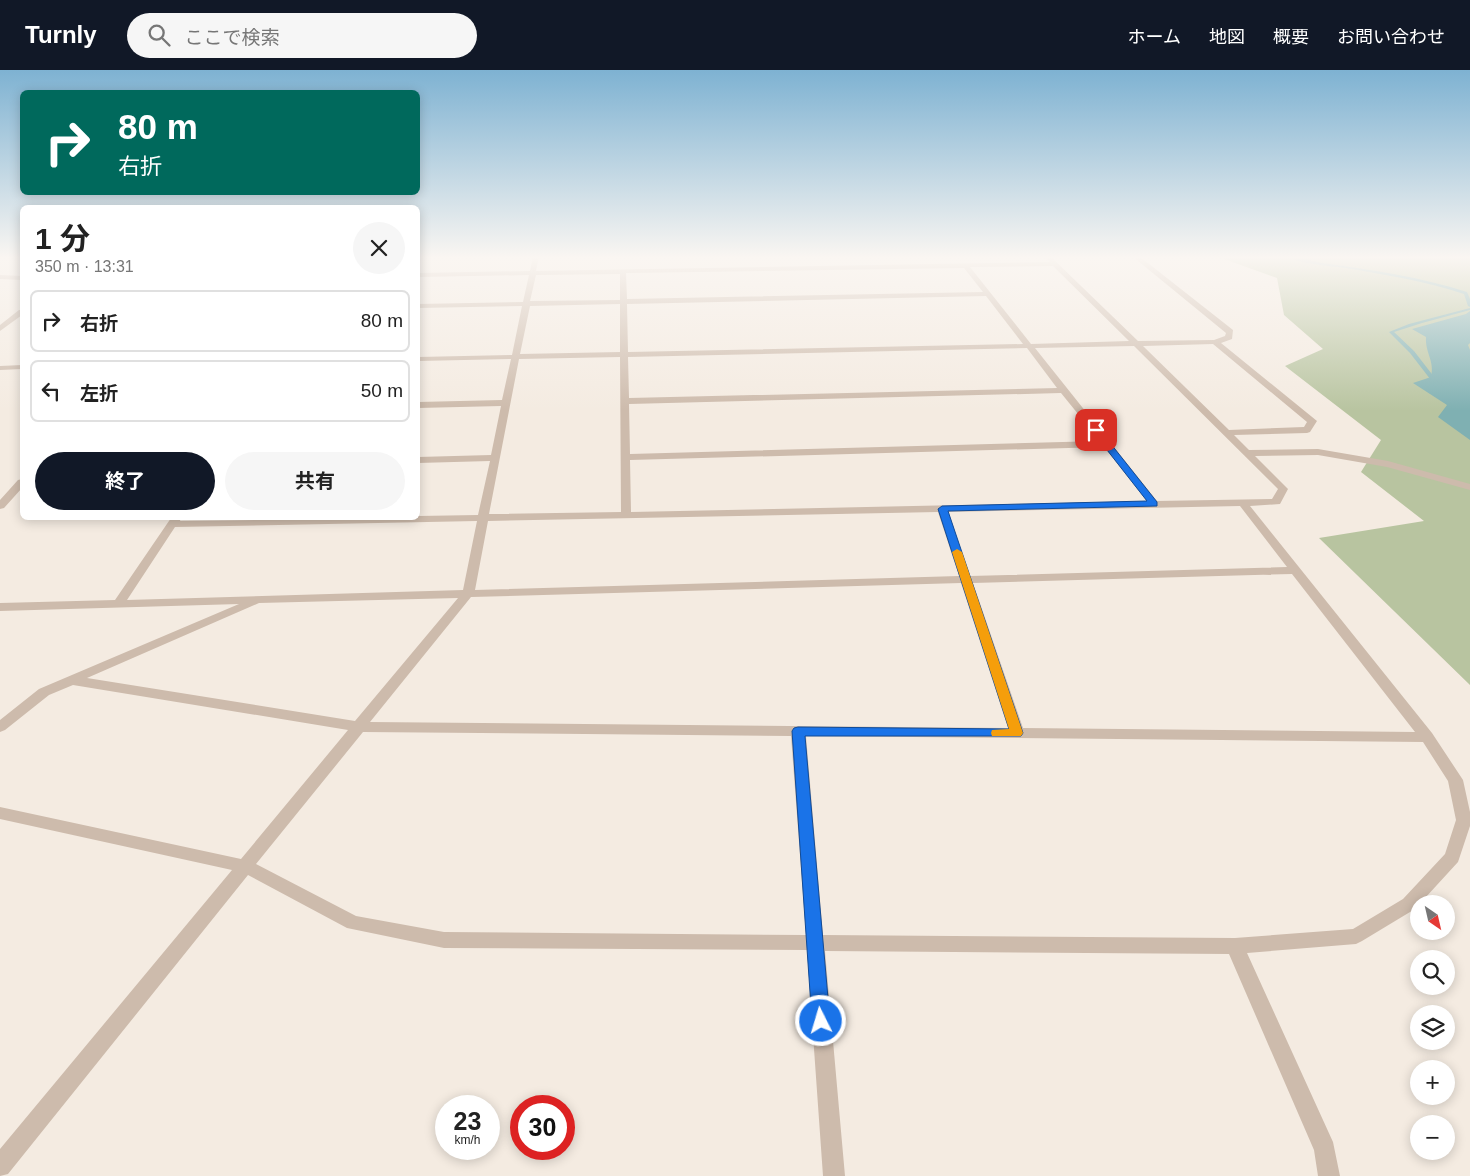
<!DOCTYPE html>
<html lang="ja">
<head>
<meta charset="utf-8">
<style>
	:root { --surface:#fff; --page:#f6f6f6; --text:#222; --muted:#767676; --line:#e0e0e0; --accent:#111827 }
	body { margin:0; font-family:Helvetica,"Noto Sans JP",sans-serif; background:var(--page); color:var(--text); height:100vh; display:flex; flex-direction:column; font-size:19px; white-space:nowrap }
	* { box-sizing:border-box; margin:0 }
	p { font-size:16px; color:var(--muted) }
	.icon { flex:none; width:28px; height:28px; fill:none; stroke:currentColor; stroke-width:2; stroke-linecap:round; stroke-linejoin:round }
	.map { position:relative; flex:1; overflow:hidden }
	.drawer { position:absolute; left:20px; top:135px; width:400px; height:315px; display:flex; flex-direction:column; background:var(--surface); border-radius:8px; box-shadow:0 2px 12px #0003 }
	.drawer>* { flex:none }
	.top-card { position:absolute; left:20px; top:20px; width:400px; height:105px; border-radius:8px; box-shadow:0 2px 12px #0003; background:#00695c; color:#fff; overflow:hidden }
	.needle { width:32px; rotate:146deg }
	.buttons { position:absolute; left:1410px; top:825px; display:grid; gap:10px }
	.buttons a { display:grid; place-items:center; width:45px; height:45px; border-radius:50%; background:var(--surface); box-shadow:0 2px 12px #0003; font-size:25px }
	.speed { position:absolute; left:435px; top:1025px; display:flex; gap:10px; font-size:25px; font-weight:700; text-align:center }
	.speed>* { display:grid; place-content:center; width:65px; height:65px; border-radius:50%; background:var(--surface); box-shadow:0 2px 12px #0003; line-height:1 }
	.speed small { font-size:12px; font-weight:400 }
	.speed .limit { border:8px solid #d22; background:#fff; color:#111 }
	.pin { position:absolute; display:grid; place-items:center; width:42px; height:42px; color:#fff; margin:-21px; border-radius:10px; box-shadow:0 2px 8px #0006 }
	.me { position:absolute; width:55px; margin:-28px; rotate:355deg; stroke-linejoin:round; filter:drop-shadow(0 0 4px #0008) }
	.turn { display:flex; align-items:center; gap:18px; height:105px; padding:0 15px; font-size:22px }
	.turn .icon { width:65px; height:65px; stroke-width:2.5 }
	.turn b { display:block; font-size:35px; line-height:42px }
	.round { display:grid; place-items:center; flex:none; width:52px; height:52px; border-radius:26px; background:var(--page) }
	.overview { display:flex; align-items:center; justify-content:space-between; height:85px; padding:0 15px }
	h1 { font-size:30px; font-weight:700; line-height:38px }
	.cta { display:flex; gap:10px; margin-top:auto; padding:10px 15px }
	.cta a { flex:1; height:58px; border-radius:30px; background:var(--accent); color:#fff; font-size:20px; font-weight:700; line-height:58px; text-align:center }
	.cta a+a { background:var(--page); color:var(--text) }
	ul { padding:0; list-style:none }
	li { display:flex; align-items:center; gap:15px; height:62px; margin:0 10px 8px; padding:0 5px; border:2px solid var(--line); border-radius:8px }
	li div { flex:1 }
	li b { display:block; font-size:19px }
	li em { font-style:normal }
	header { display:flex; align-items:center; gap:30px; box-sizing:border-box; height:70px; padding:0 25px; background:var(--accent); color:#fff }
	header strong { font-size:24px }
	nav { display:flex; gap:28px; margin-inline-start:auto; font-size:18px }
	.search { width:350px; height:45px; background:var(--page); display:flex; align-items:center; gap:12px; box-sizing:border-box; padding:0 18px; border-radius:28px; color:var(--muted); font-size:19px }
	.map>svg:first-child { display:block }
	.green { fill:#b8c4a0 }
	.water { fill:#7fb0b2 }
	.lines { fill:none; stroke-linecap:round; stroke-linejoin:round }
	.stream { fill:#7fb0b2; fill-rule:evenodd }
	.street { fill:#cdbbac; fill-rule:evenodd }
	.route { fill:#1a73e8; stroke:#114b97 }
	.slow { fill:#f59e0b }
</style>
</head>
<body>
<header>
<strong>Turnly</strong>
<div class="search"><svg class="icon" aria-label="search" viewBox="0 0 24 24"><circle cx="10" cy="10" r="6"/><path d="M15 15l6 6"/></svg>ここで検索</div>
<nav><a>ホーム</a><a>地図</a><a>概要</a><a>お問い合わせ</a></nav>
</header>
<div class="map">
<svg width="1470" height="1106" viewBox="0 0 1470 1106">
	<rect width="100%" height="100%" fill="#f4ebe1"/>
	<path class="green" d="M1216 186H1470V615L1319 468 1424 451 1361 402 1381 370 1285 296 1323 279 1284 245 1277 208Z"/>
	<path class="water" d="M1470 241V273L1468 275 1470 280V370L1438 347 1447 335 1413 313 1431 307C1435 291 1425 283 1426 267L1412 259 1466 244Z"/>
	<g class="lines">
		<path class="stream" d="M1285 186C1297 185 1311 191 1323 193 1372 200 1421 207 1467 222L1470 229V237L1468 236 1464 224C1426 211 1386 205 1346 198 1326 195 1303 195 1285 186Z
			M1470 238V240L1422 253 1394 262 1414 281 1438 312V314H1434L1410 283 1389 262 1409 254Z"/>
		<path class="street" d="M533 186H539L536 201 1050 192 1044 186H1050L1138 271 1214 270 1225 266 1226 263 1132 186H1139L1233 260 1232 269 1221 273 1317 351 1310 362 1307 363 1234 365 1249 380 1318 379 1388 391 1470 414V420L1387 397 1318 385 1255 386 1288 419 1280 434 1250 436 1432 663 1463 710 1470 742V756L1458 792 1415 839 1362 871 1356 874 1247 883 1333 1072 1340 1106H1318L1314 1080 1229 884 825 881 845 1106H823L807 880 444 878 347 858 248 805 8 1104 0 1106V1079L232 800 0 749V737L241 789 348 660 73 615 49 625 5 660 0 662V650L39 619 239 534 0 541V533L115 530 171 448H181L180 451 418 448V446L478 445 490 391 418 393V387L491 385 501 336 418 338V332L502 330 511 289 418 291V287L512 285 522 236 418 238V234L523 232 529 205 418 207V203L530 201ZM1053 196 1129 271 1031 274 970 197ZM964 198 983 222 627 229 626 203ZM620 204V230L530 231 536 205ZM986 226 1023 274 628 282 627 234ZM620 234V282L520 284 530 236ZM1213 274 1307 352 1304 357 1229 360 1143 276ZM1134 276 1278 419 1272 429 1157 431 1035 278ZM1027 278 1057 318 629 328 628 287ZM620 287 621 442 489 444 519 289ZM1061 323 1100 371 630 384 629 334ZM1104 377 1147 431 631 442 630 390ZM1240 436 1287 497 970 506 948 442ZM938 442 959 506 475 520 488 451ZM477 451 463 520 127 530 175 457ZM1292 504 1415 662 1023 658 973 513ZM961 513 1008 658 370 652 471 527ZM458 528 355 651 87 608 259 533ZM363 662 791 666 806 865 444 862 356 846 256 794ZM806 666 1423 672 1448 711 1456 750 1445 784 1403 829 1353 859 1235 868 823 865Z
			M0 205 22 206V210L0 209Z
			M19 240H22V245L0 261V255Z
			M22 295V299L0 300V296Z
			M22 409V418L4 438 0 439V430L18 410Z"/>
	</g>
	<linearGradient id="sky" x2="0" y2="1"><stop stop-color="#7eb2d2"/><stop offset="0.55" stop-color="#faf6f2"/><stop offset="1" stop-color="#faf6f2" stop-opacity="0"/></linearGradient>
	<rect width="1470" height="341" fill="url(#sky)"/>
	<path class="route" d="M1093 359H1099L1157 432V436L948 441 1023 663 1021 666H805L830 951 827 956 821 959 815 956 812 951 792 661 794 658 798 657 1009 659 938 439 942 436 1147 431 1093 362Z"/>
	<path class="slow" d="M957 479 962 482 1023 663 1021 666H992L991 663 992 660 1009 659 952 482Z"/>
</svg>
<div class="buttons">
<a><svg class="needle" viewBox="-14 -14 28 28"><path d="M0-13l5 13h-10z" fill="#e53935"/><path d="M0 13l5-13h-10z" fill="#767676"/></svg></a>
<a><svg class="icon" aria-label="search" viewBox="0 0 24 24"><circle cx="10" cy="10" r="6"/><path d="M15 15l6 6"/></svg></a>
<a><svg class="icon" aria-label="layers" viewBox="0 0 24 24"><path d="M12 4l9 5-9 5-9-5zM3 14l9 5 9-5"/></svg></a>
<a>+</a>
<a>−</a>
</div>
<div class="speed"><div>23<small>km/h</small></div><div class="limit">30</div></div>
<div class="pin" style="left:1096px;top:360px;background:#d93025"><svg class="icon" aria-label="arrive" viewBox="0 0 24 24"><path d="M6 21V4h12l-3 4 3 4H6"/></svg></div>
<svg class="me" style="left:821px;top:951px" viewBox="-20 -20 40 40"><circle r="17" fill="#1a73e8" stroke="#fff" stroke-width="3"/><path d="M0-11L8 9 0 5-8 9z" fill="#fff"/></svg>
<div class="top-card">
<div class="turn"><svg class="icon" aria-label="right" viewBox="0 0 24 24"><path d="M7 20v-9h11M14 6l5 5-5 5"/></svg><div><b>80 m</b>右折</div></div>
</div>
<section class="drawer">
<div class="overview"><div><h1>1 分</h1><p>350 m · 13:31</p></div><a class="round"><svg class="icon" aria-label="close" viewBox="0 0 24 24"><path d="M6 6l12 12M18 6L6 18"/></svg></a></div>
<ul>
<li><svg class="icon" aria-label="right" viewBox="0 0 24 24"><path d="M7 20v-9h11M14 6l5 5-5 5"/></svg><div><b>右折</b></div><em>80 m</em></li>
<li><svg class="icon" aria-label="left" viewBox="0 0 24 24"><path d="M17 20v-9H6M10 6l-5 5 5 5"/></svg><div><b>左折</b></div><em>50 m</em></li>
</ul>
<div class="cta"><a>終了</a><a>共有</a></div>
</section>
</div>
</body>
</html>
